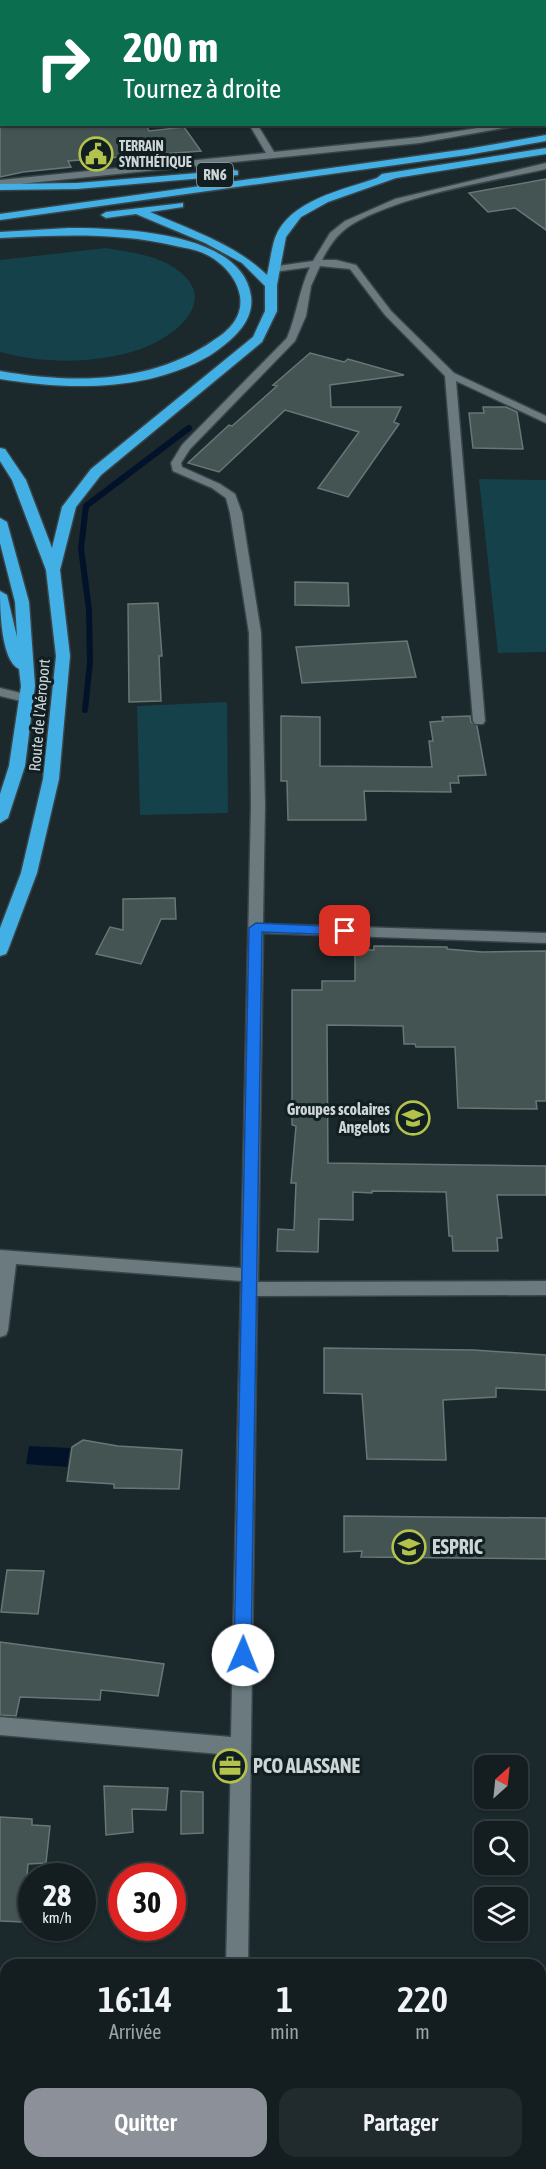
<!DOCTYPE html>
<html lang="fr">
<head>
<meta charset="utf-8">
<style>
	:root { --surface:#141e21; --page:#212b2e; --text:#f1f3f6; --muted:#9da2a5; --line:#333c3f; --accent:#8c9099 }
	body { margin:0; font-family:"Asap Condensed",sans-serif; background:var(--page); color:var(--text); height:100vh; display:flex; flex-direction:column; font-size:22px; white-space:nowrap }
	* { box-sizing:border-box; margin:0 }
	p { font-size:20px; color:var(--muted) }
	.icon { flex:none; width:33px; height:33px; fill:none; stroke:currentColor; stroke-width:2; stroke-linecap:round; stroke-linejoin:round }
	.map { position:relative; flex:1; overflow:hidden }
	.details { position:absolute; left:0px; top:1959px; width:546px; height:210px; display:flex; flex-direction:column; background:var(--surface); border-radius:18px 18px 0 0; box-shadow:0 2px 4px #0004,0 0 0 2px var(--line) }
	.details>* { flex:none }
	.top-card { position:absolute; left:0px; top:0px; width:546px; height:126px; box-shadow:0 2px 4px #0004,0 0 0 2px var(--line); background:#0b6e4f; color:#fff; overflow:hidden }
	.needle { width:39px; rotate:27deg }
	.fabs { position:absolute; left:474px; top:1755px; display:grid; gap:12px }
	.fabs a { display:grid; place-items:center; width:54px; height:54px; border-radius:12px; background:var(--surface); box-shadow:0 2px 4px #0004,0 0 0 2px var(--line); font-size:30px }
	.speed { position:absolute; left:18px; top:1863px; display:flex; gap:12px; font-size:30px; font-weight:700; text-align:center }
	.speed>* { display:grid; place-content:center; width:78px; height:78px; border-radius:50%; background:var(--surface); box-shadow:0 2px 4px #0004,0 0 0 2px var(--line); line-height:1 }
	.speed small { font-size:15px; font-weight:400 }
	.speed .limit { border:9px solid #d22; background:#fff; color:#111 }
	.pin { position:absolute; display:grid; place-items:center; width:51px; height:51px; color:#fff; margin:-26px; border-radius:12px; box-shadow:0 3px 9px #0006 }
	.me { position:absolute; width:66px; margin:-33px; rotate:1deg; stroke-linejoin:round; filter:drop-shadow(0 0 4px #0008) }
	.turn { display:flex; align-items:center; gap:21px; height:126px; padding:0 24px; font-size:27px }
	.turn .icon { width:78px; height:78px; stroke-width:2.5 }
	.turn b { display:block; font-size:42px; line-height:51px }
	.eta { display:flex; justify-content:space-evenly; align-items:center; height:102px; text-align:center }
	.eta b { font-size:36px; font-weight:600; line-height:42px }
	.cta { display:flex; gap:12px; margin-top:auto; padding:12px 24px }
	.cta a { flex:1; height:69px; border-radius:18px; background:var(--accent); color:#fff; font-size:24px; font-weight:600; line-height:69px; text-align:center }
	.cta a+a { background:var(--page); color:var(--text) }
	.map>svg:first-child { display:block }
	.green { fill:#15414b }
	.water { fill:#021329 }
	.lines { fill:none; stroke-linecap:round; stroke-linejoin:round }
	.stream { stroke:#021329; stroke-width:6 }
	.building { fill:#445453; stroke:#677777; stroke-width:1.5 }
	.street-casing { stroke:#394447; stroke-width:3 }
	.highway-casing { stroke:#394447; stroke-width:3 }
	.street { fill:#6a7a7e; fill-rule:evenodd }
	.highway { fill:#43b0e5; fill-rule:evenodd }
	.route { fill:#1a73e8; stroke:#114b97; stroke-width:1.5 }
	.labels { text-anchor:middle; stroke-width:6; stroke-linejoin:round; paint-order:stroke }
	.far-poi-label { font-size:14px; font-weight:bold; fill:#cdd5d7; stroke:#111f22; text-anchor:start }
	.shield { fill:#111f22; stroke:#959ea1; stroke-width:1.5 }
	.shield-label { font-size:15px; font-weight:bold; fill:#cdd5d7 }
	.street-label { font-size:16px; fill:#cdd5d7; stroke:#111f22 }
	.poi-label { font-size:16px; font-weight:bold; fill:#cdd5d7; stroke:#111f22; text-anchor:end }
	.near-poi-label { font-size:20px; font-weight:bold; fill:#cdd5d7; stroke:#111f22; text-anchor:start }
</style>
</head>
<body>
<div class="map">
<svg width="546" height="2169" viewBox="0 0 546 2169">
	<rect width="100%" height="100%" fill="#1b282c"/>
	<path class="green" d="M106 248C126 252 150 254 168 264 224 295 181 334 141 349 96 364 45 364 0 352V260Z
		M479 479 546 480V652L498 653Z
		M227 702 228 813 140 815 137 706Z"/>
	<path class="water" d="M29 1446 70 1448 67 1467 26 1464Z"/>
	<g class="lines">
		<path class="stream" d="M85 710 90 662 89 610 81 548 86 506 189 428"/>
	</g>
	<path class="building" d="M0 124H146L149 131 184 127 201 151 68 161 71 167 23 172 0 177Z
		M546 179V230L515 208 488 212 469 193Z
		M310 353 344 362 348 359 404 375 330 385 331 407H401L394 422 399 424 348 497 318 488 359 432 285 410 219 472 188 463 229 425 232 426 277 386 273 385Z
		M483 407H506L517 412 523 449 473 448 469 413H484Z
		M295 582 348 583 349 606 295 605Z
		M158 603 162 656H159L161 701 129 702 128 604Z
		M407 641 416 677 302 683 296 647Z
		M281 716 320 717V766L432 767 429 741H433L430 722 443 721 442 717 470 716 471 722 477 726 486 775 458 776 459 783H450L451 792 364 791 366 820H288L287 781H281Z
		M175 898 176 919H161L141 964 96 954 110 927 123 930V899Z
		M374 946 447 947V949L482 952 546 951V1101H536L537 1109 458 1108 455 1047H416L415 1044H404L403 1026 327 1025 328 1163 546 1166V1195H497L502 1238H497L498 1251H453L452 1236H449L446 1192 372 1191V1193L353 1192V1220L319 1219 318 1252 277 1251 278 1229 294 1230 296 1183H291L296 1126 292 1125V990H322V981H355V950H374Z
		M324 1348 474 1350 546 1355V1390L496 1388V1397L443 1400 446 1460 367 1459 362 1394 324 1393Z
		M83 1440 118 1446 182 1450 179 1489 114 1488V1484L67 1481 72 1447Z
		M344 1516 546 1518V1559L361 1557 362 1551 344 1552Z
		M7 1570 44 1571 38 1614 1 1612Z
		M0 1642 164 1664 158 1696 101 1690 100 1700 20 1697 16 1716 0 1715Z
		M104 1786 168 1788 166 1810 132 1809 133 1832 106 1835Z
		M181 1791 203 1792V1833L181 1834Z
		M0 1817 32 1819V1825L50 1826 46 1863 28 1864 23 1922 0 1921Z"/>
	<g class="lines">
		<g class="street-casing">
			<path id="street" d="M127 0 141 2H128Z
				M179 0H187L178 2Z
				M279 0H287L278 2Z
				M382 0H390L381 2Z
				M477 0 493 2H478Z
				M544 11H546L544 16Z
				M0 31H2V35H0Z
				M0 63H2V67H0Z
				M544 118H546V124H544Z
				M249 124H257L274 152 420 137 503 124H526L420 143 0 186V180L266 153Z
				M546 163V169C488 182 401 195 351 225 338 233 329 246 322 260H336L356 265 391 311 454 373 546 416V423L456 381 485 721 483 724H475L473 721 445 376 385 315 350 269 320 266 311 286 306 316 295 341 190 449 181 463 182 467 220 484 235 494 242 513 261 633 265 805 263 924 546 933V943L263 933 258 1282 546 1281V1295L257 1296 248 1965H226L231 1755 0 1735V1717L231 1737 241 1281 16 1264 8 1330 6 1335 0 1337V1250L241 1268 251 805 249 633 230 513 226 498 212 488 173 471 171 463 182 445 287 338C297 314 299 290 310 267L274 272 269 269 271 267 313 261 330 233 345 221 395 199Z
				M0 688 29 695 31 698 25 702 0 696Z
				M223 2163H245V2169H223Z"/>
		</g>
		<g class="highway-casing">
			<path id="highway" d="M546 135V141L467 155 0 220V214L467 149Z
				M546 148V154L396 178 328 202 301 217 286 237 277 285V311L262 342 101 475 76 507 60 570 70 656 59 779 37 873 8 950 6 954 0 956V928L21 873 43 779 56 656 46 570 12 480 0 461V448L5 449 26 480 52 548 62 507 91 469 253 337 265 311V286L242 263 205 243 136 214 106 218 101 215 106 212 183 203V207L150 212C191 230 235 244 267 275 270 263 271 250 275 238 289 200 343 190 377 178L382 174Z
				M234 170 238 171V175L77 189 0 190V184L77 183Z
				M69 228C119 228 242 231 251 296 255 323 229 343 209 356 147 392 68 390 0 379V371C72 384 152 384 214 340 230 330 243 316 240 296 237 277 220 260 203 253 194 249 185 248 176 246 118 232 59 235 0 238V232Z
				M0 518 7 522 29 602 35 686 25 766 8 818 0 823V794L9 766 21 686 19 669C1 661 0 609 0 591L7 595 17 637 15 602 0 543Z"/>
		</g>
		<use href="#street" class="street"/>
		<use href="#highway" class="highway"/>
	</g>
	<path class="route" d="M256 923 345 927 351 931 345 935 262 932 251 1655 249 1661 243 1663 237 1661 234 1655 249 928Z"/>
	<defs>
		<g id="civic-ring" transform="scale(1.725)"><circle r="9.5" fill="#111f22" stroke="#b3c24b" stroke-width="1.5"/><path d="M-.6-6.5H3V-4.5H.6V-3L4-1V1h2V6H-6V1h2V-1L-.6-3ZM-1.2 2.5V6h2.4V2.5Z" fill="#b3c24b"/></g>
		<g id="school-ring" transform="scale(1.725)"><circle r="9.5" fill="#111f22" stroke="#b3c24b" stroke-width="1.5"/><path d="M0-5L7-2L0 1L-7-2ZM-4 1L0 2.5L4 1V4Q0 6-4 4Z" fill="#b3c24b"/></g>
		<g id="office-ring" transform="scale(1.725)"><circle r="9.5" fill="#111f22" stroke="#b3c24b" stroke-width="1.5"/><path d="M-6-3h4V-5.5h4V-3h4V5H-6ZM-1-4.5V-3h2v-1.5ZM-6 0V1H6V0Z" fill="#b3c24b"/></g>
	</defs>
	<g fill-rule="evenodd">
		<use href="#civic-ring" x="96" y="154"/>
		<use href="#school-ring" x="413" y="1118"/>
		<use href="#school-ring" x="409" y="1547"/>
		<use href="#office-ring" x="230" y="1766"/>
	</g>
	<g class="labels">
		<g class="far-poi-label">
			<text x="119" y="151">TERRAIN<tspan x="119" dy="16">SYNTHÉTIQUE</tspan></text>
		</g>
		<rect class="shield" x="197" y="163" width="36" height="24" rx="4.5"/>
		<g class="shield-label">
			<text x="215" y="180">RN6</text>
		</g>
		<g class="street-label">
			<text transform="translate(39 715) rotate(-85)" y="6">Route de l'Aéroport</text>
		</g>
		<g class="poi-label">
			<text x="390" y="1115">Groupes scolaires<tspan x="390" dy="18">Angelots</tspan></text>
		</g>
		<g class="near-poi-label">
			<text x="432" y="1554">ESPRIC</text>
			<text x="253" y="1773">PCO ALASSANE</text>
		</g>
	</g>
</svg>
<div class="fabs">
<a><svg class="needle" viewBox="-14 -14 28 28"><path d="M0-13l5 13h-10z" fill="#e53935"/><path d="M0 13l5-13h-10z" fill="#9da2a5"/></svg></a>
<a><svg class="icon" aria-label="search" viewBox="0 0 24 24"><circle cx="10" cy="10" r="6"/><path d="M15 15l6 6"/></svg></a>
<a><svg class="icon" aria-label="layers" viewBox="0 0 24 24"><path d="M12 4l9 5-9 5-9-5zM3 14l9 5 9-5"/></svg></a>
</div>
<div class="speed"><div>28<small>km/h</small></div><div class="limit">30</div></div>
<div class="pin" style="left:345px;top:931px;background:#d93025"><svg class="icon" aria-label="arrive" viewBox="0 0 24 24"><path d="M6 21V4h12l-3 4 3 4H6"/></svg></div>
<svg class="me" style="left:243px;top:1655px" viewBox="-20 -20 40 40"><circle r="19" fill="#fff"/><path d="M0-13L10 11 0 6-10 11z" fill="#1a73e8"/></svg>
<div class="top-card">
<div class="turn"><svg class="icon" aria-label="right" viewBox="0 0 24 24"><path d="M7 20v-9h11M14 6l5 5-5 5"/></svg><div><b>200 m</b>Tournez à droite</div></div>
</div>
<section class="details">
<div class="eta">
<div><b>16:14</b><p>Arrivée</p></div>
<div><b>1</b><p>min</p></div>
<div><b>220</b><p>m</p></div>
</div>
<div class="cta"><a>Quitter</a><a>Partager</a></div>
</section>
</div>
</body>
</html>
